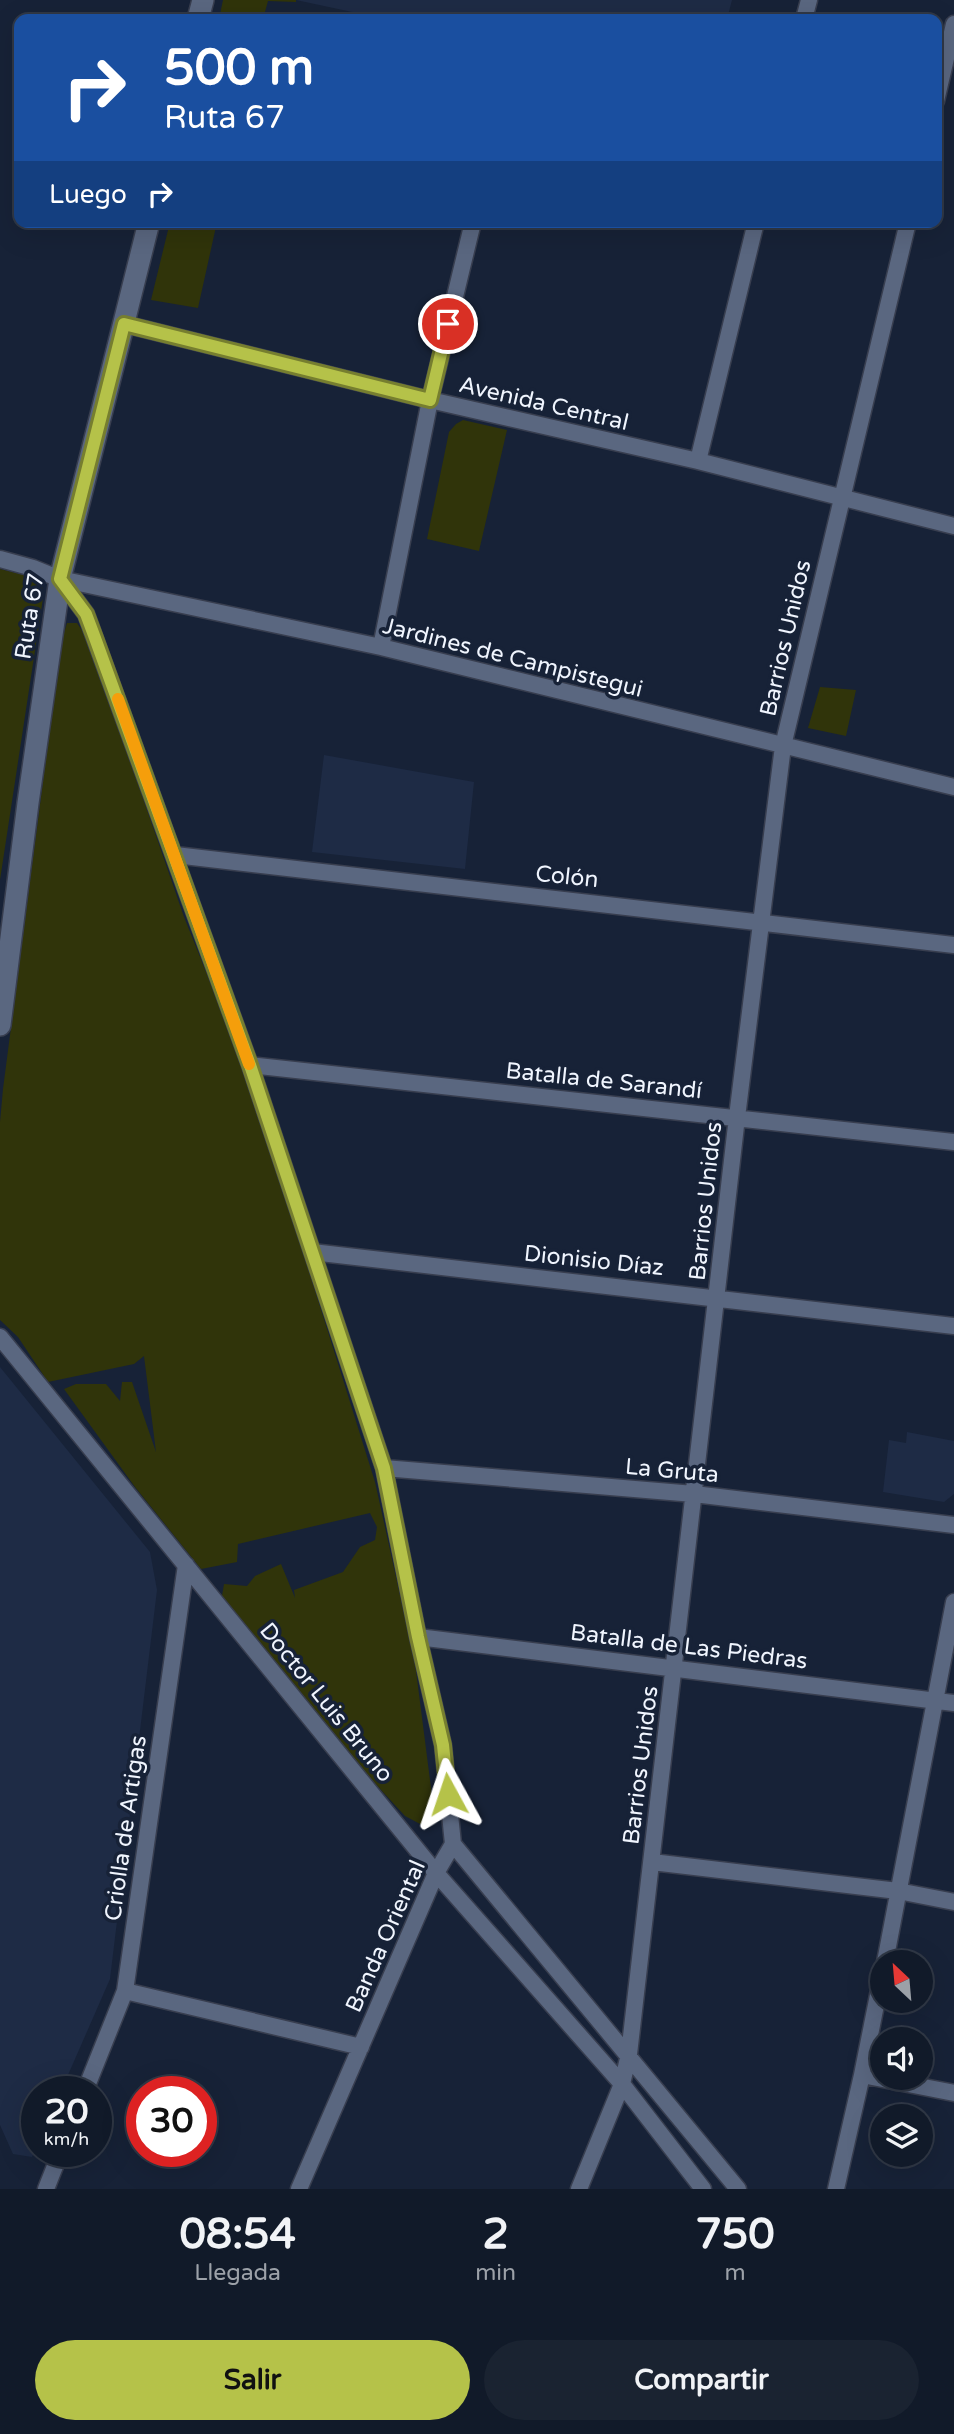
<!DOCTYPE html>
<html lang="es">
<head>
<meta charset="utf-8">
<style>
	:root { --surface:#111a29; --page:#1a2331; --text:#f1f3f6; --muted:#9ca1a8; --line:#303846; --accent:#b5c249 }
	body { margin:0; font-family:"Varela Round",sans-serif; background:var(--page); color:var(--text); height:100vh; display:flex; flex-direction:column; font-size:26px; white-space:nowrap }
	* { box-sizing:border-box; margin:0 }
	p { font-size:23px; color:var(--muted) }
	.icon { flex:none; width:38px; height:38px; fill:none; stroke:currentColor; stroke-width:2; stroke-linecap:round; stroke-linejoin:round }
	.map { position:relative; height:2189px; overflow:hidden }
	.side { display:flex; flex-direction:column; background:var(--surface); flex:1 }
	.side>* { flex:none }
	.guide { position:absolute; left:14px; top:14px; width:928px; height:214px; border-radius:14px; box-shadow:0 7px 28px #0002,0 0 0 2px var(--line); background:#1a4fa0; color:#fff; overflow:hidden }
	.needle { width:46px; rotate:334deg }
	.tools { position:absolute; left:870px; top:1950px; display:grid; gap:14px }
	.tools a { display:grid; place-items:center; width:63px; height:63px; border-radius:50%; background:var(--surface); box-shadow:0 7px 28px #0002,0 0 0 2px var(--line); font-size:35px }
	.speed { position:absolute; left:21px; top:2076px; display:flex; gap:14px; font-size:35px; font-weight:700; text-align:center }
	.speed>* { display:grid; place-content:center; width:91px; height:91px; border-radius:50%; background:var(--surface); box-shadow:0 7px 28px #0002,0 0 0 2px var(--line); line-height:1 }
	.speed small { font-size:18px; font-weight:400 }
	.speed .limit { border:10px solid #d22; background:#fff; color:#111 }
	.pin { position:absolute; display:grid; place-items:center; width:60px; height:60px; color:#fff; margin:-30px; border:4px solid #fff; border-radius:50%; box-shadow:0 2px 7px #0007 }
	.me { position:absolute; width:77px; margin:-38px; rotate:355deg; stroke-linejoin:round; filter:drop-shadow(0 0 5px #0008) }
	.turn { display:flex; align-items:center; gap:24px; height:147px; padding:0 35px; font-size:32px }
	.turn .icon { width:91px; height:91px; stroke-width:2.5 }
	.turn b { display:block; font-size:49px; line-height:60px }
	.then { display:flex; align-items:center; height:66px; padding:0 35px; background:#0003; gap:14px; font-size:26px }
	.eta { display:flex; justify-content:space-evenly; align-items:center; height:119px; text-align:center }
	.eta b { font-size:42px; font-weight:700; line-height:49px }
	.action { display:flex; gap:14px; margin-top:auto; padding:14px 35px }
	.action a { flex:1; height:80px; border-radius:42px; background:var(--accent); color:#111; font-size:28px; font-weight:700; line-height:80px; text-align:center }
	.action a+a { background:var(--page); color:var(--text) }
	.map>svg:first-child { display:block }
	.built { fill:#1e2b45 }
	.green { fill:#30340a }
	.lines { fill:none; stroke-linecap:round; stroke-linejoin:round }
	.minor-casing { stroke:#383e4f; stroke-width:19 }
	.tertiary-casing { stroke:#383e4f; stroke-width:24 }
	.minor { stroke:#5a6780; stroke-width:16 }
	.tertiary { stroke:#5a6780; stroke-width:21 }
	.route-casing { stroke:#767e2f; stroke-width:18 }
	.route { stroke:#b5c249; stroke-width:12 }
	.slow { stroke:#f59e0b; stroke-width:12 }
	.labels { text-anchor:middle; stroke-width:7; stroke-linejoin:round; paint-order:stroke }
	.street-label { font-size:23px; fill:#f0f5fe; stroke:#172237 }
</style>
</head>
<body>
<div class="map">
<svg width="954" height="2189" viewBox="0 0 954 2189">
	<rect width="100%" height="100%" fill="#172237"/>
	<path class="built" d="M296 0H732L727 19H385Z
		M324 755 474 782 465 869 312 852Z
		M0 1367 150 1552 157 1590 110 1979 61 2091H37V2146L32 2157 13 2154 0 2125Z
		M907 1432 954 1441V1494L944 1502 883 1492 889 1440 906 1443Z"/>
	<path class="green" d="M223 0H296V2L268 1 263 19H219Z
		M170 222H217L198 308 151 300Z
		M463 420 507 430 479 551 427 539 449 432 456 424Z
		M0 569 36 578 42 585 43 598 0 880Z
		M67 623H77L89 641 184 917 248 1076 375 1482 415 1663 435 1819 430 1825H422L405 1816 346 1752 222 1596 224 1584 247 1586 255 1576 281 1564 295 1598 294 1590 343 1572 360 1547 375 1540 377 1527 370 1513 238 1544 237 1562 201 1569 135 1487 64 1389 76 1384H106L120 1401 122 1382H132L156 1452 144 1356 134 1364 48 1382 18 1337 0 1320V1122L3 1089 61 643Z
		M820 687 856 690 846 736 808 728Z"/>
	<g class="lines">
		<g class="minor-casing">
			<path id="minor" d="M804 19 809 0
				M936 101 954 24
				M124 324 430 400 698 461 954 526
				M698 461 756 222
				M0 559 33 568 60 579 381 647 954 787
				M60 579 86 614 250 1065 384 1468 418 1637 443 1745 453 1844 436 1873 299 2189
				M381 647 430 400 473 222
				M175 855 954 945
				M250 1065 954 1142
				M312 1252 954 1326
				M0 1337 436 1873 622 2084 703 2189
				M384 1468 694 1494 954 1525
				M418 1637 954 1703
				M453 1844 738 2189
				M652 1862 898 1891 954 1902
				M885 1962 954 1602
				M125 1991 361 2047
				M862 2075 954 2093
				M85 2091 125 1991 186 1565
				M46 2189 61 2151
				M579 2189 622 2084 629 2054 737 1117 783 746 908 222
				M836 2189 862 2075 882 1975"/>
		</g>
		<g class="tertiary-casing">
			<path id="tertiary" d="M198 19 203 0
				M0 1025 28 803 60 579 149 222"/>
		</g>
		<use href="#minor" class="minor"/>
		<use href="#tertiary" class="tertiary"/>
	</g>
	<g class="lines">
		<g class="route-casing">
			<path id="route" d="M448 1794 443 1745 418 1637 384 1468 250 1065 95 638 86 614 60 579 124 324 430 400 448 324"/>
		</g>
		<use href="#route" class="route"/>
		<path class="slow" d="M118 699 249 1064"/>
	</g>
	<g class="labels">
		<g class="street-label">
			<text transform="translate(544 403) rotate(13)" y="8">Avenida Central</text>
			<text transform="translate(29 616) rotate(-81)" y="8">Ruta 67</text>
			<text transform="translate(785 638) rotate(-77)" y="8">Barrios Unidos</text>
			<text transform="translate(513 657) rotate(14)" y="8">Jardines de Campistegui</text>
			<text transform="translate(567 876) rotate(6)" y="8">Colón</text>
			<text transform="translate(604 1080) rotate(6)" y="8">Batalla de Sarandí</text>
			<text transform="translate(705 1201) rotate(-84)" y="8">Barrios Unidos</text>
			<text transform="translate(594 1260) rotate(6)" y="8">Dionisio Díaz</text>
			<text transform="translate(672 1470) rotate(5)" y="8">La Gruta</text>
			<text transform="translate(689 1646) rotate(7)" y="8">Batalla de Las Piedras</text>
			<text transform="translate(327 1702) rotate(51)" y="8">Doctor Luis Bruno</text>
			<text transform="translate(640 1765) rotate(-83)" y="8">Barrios Unidos</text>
			<text transform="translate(125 1828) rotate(-82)" y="8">Criolla de Artigas</text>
			<text transform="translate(385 1936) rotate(-66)" y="8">Banda Oriental</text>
		</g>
	</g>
</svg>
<div class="tools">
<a><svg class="needle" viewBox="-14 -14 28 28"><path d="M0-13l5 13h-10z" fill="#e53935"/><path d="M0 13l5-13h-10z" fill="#9ca1a8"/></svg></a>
<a><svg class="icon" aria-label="sound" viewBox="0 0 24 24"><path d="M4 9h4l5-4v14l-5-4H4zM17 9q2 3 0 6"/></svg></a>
<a><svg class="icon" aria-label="layers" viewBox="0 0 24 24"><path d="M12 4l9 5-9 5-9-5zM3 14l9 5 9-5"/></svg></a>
</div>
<div class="speed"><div>20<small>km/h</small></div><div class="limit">30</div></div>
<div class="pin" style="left:448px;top:324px;background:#d93025"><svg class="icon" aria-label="arrive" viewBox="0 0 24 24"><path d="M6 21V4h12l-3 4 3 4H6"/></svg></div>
<svg class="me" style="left:448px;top:1794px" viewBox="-20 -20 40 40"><path d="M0-17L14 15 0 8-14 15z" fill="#b5c249" stroke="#fff" stroke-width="4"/></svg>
<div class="guide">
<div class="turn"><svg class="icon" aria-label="right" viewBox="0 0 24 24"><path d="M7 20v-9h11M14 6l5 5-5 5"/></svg><div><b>500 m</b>Ruta 67</div></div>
<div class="then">Luego<svg class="icon" aria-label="right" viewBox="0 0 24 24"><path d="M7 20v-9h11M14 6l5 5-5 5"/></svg></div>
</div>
</div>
<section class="side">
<div class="eta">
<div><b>08:54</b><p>Llegada</p></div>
<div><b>2</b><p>min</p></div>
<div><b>750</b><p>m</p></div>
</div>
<div class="action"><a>Salir</a><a>Compartir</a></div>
</section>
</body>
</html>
